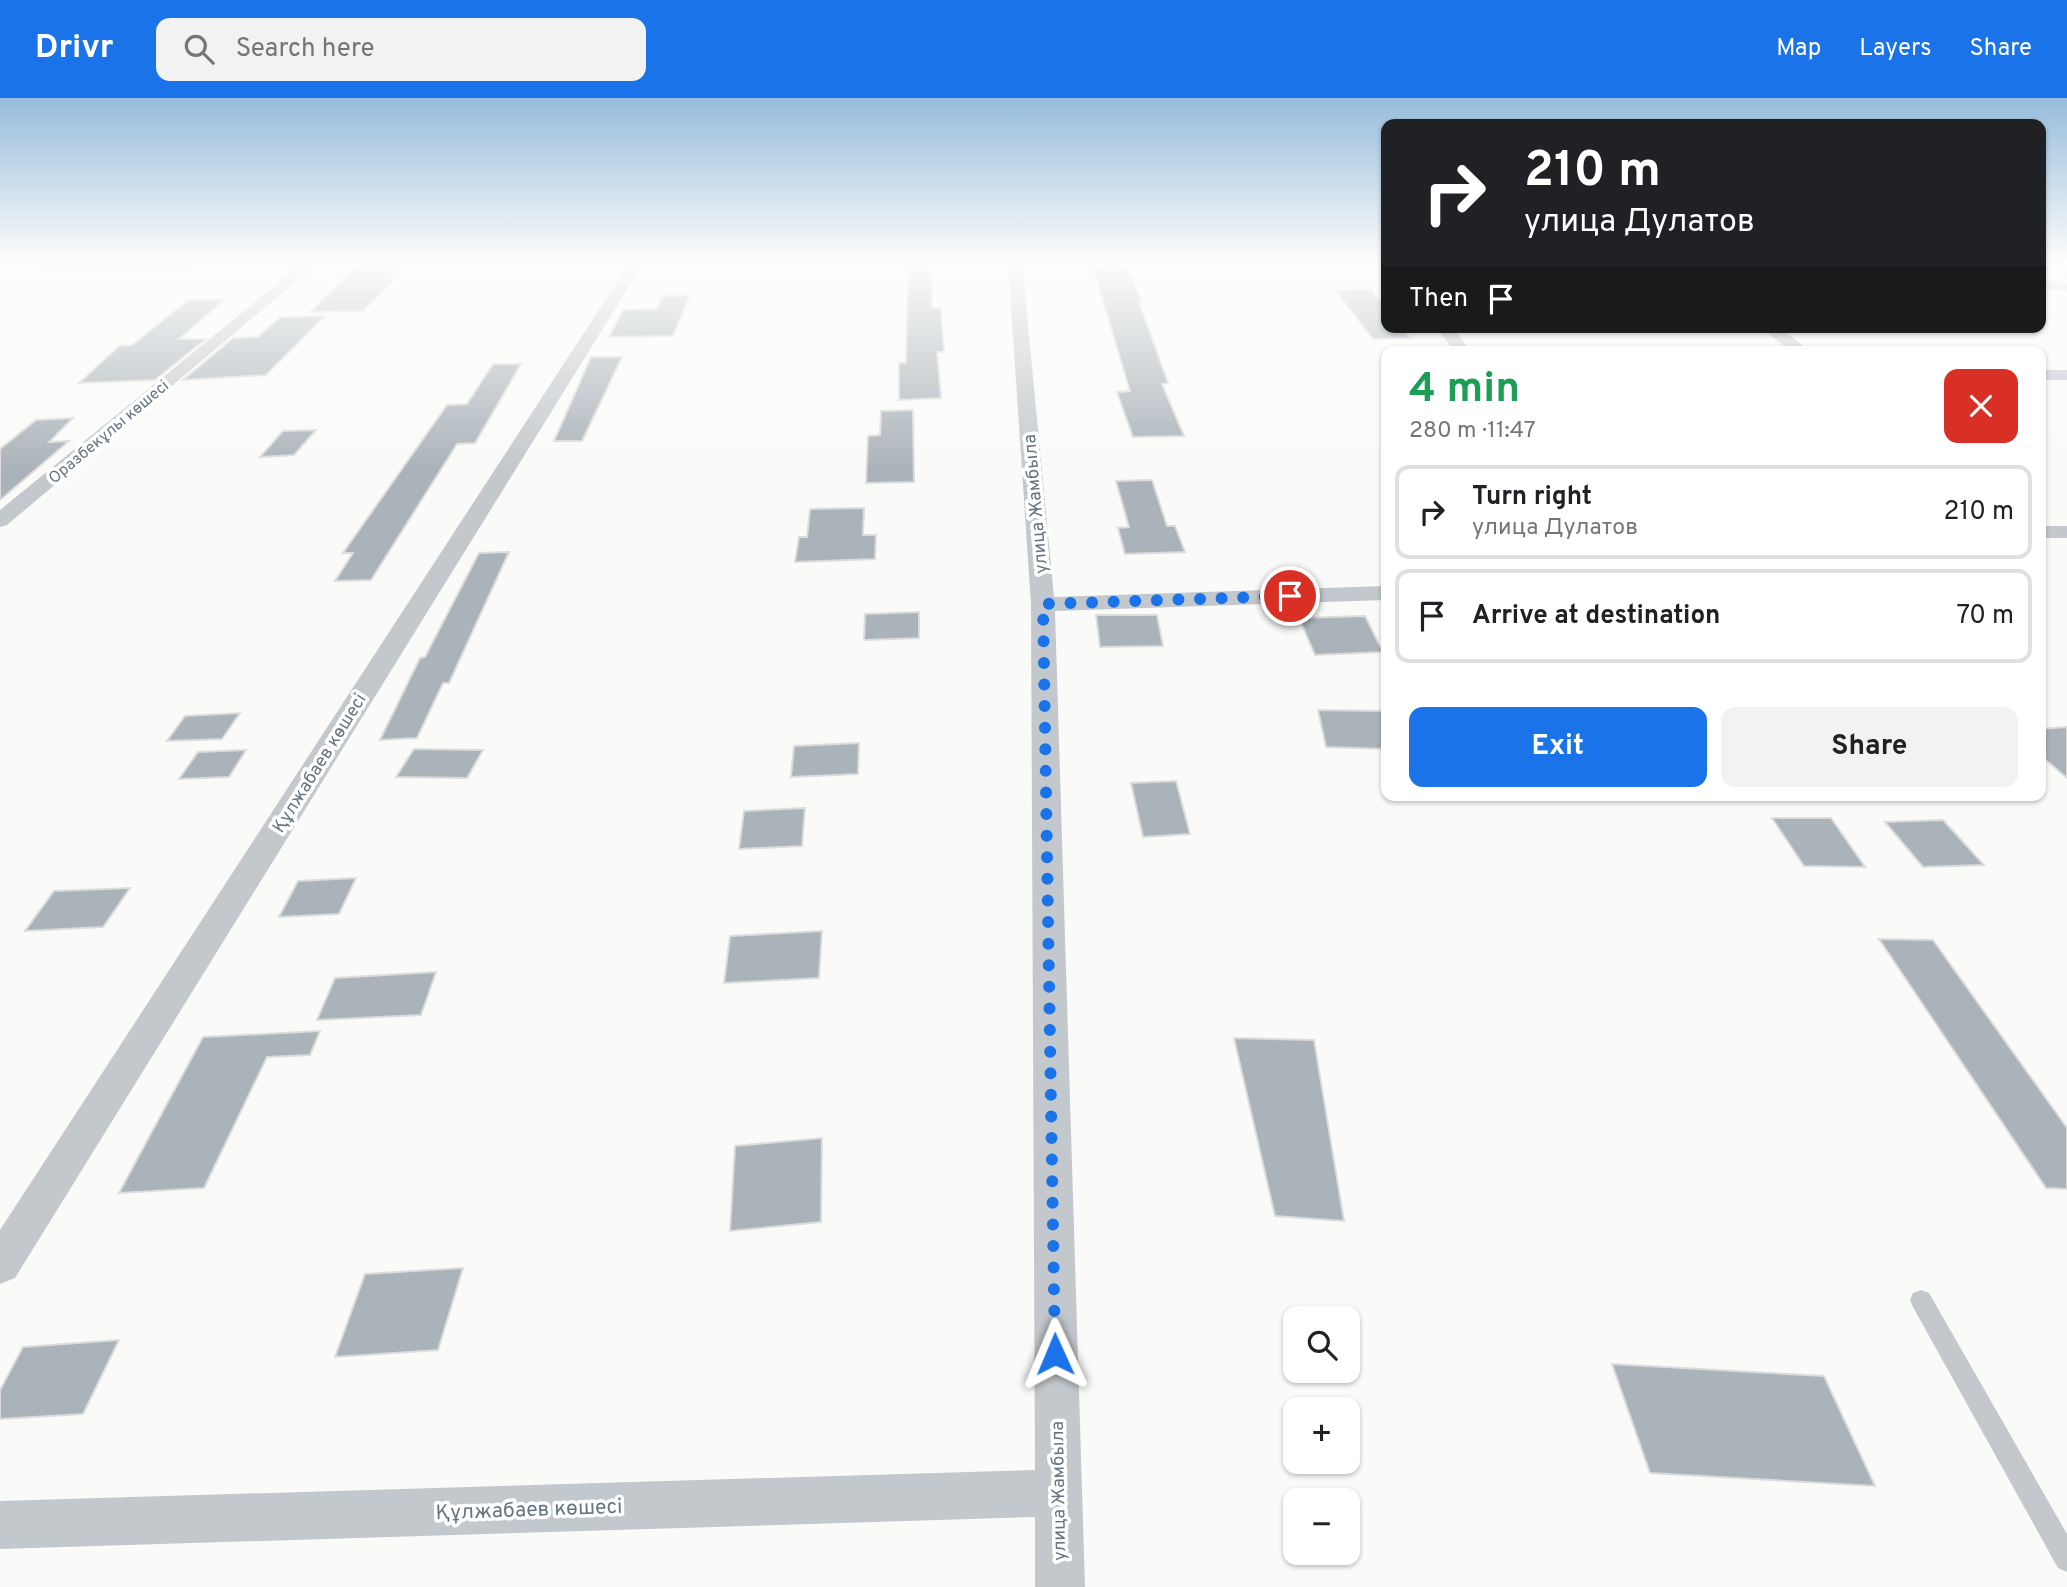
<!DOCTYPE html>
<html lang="en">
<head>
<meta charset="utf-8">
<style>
	:root { --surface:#fff; --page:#f2f2f2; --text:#202124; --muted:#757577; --line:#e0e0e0; --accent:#1a73e8 }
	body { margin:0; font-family:Overpass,sans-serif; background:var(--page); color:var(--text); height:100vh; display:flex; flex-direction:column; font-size:26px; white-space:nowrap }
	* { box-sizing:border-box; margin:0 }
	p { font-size:23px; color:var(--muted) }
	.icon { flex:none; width:38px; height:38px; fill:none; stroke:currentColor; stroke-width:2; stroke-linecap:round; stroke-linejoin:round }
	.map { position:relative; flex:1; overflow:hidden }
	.sheet { position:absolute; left:1381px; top:248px; width:665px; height:455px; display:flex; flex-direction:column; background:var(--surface); border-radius:14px; box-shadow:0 2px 5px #0004 }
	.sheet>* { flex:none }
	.banner { position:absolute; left:1381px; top:21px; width:665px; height:214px; border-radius:14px; box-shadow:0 2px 5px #0004; background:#202124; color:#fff; overflow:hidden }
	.controls { position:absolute; left:1283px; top:1208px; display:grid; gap:14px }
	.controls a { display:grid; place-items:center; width:77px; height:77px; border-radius:14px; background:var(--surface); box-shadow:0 2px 5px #0004; font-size:35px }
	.pin { position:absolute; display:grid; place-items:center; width:60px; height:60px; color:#fff; margin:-30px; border:4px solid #fff; border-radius:50%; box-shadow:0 2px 7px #0007 }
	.me { position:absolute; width:77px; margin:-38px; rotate:359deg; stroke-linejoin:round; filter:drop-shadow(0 0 5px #0008) }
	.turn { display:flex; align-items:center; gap:24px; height:147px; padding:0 28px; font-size:32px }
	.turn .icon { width:91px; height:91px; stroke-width:2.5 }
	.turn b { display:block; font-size:49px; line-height:60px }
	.then { display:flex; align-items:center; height:66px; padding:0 28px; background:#0003; gap:14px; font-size:26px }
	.round { display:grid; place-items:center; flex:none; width:74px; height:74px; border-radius:14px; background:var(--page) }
	.overview { display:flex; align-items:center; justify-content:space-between; height:119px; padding:0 28px }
	h1 { font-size:42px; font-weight:700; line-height:52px; color:#1e9e55 }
	.cta { display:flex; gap:14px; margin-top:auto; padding:14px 28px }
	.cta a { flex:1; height:80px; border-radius:14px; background:var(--accent); color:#fff; font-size:28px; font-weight:700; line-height:80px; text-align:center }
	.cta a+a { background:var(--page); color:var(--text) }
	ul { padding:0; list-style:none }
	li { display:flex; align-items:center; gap:21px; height:94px; margin:0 14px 10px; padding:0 14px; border:4px solid var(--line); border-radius:14px }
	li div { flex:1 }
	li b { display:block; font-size:26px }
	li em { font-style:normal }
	header { display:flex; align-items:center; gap:42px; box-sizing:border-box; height:98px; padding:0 35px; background:var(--accent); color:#fff }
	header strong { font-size:33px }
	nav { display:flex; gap:38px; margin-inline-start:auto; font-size:24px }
	.search { width:490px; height:63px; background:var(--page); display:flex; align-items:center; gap:18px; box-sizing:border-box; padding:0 24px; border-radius:14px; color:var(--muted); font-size:26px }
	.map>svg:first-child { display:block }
	.building { fill:#aab3b9; stroke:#dcdcda; stroke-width:2 }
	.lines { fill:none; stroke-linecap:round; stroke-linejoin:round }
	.service { fill:#c3c8cc; fill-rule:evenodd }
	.minor { fill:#c3c8cc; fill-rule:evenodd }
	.route { stroke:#1a73e8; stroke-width:12; stroke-dasharray:0 21.6 }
	.labels { text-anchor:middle; stroke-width:7; stroke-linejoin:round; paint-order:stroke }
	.far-street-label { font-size:16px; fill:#657683; stroke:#fff }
	.street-label { font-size:18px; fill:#657683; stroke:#fff }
	.near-street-label { font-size:21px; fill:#657683; stroke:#fff }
</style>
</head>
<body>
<header>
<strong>Drivr</strong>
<div class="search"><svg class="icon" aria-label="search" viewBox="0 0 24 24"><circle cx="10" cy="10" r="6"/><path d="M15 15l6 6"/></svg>Search here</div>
<nav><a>Map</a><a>Layers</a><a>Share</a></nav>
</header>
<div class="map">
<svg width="2067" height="1489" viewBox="0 0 2067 1489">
	<rect width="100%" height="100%" fill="#fafaf8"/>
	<path class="building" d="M360 164H403L389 180H397L363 213 310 214Z
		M908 164H931L932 210 941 209 944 254H937L941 300 899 302V265H906Z
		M1100 164H1125L1142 204H1139L1168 285 1162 286 1184 338 1133 339 1117 294 1130 293 1093 170H1102Z
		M1371 191 1386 210V229H1402L1411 240 1373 241 1335 192Z
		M690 197 673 238 609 239 623 212 657 211 662 198Z
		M226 201 179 241H206L155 282 79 285 119 248 132 247 188 202Z
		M325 218 266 277 183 282 233 240 258 239 280 219Z
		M591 259H622L582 343H554Z
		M493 266H521L475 345 457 346 371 482 335 483 353 455H343L447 307 467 306Z
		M913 312 914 384 866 385 868 338 880 337 881 313Z
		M73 320 49 344 69 343 0 402V351L36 322Z
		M316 332 294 357 260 359 283 333Z
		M1152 382 1167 428H1175L1185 454 1125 456 1118 430 1129 429 1116 383Z
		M864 410 863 437H876L875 461 795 464 799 439H807L810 411Z
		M509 454 449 585H443L417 640 380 642 420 560 425 559 479 455Z
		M919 514V540L864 542 865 516Z
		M1096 517H1157L1163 548 1100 549Z
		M1365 518 1383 554 1315 557 1299 520Z
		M1318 612 1383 613 1386 651 1326 649Z
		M240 615 222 641 167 643 185 618Z
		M2067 629V680L2040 657V631Z
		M859 645 858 676 791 679 794 648Z
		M414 651 483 652 467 680 396 679Z
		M246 652 229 679 179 681 198 654Z
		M1176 683 1190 736 1143 739 1131 685Z
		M805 710 802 748 739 751 744 713Z
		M1772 720H1831L1865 769 1804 768Z
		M1943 722 1984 767 1923 769 1885 724Z
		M356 780 339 816 279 819 298 783Z
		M130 790 103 829 25 833 54 793Z
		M822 833 819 880 724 885 730 838Z
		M1879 841 1933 842 2067 1030V1091L2046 1090Z
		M436 874 421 917 317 922 335 880Z
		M320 933 310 957 267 959 204 1090 119 1095 203 939Z
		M1234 940 1314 942 1344 1123 1275 1118Z
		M822 1040 821 1124 730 1133 735 1048Z
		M463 1170 438 1252 335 1259 365 1176Z
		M119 1242 83 1316 0 1321V1292L23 1249Z
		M1612 1266 1824 1278 1875 1388 1650 1375Z"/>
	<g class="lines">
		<path class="service" d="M1921 1192 1929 1195 2067 1436V1474L2058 1470 1913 1209 1910 1202 1913 1195Z"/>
		<path class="minor" d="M45 164H237L230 168 40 171 38 168Z
			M304 164H319L7 427 0 429V412Z
			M630 164H644L15 1180 0 1186V1132Z
			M1008 164H1022L1054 499 1386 488V502L1055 513 1085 1489H1035V1419L0 1451V1403L1035 1372 1031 506Z
			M2040 181 2067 185V193L2040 190Z
			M1437 229H1453L1471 254H1454Z
			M1760 229H1779L1811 254H1792Z
			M2040 272H2067V282H2040Z
			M2040 428H2067V440H2040Z"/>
	</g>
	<linearGradient id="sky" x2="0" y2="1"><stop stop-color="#96bcdc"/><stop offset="0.44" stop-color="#fdfdfc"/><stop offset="1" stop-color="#fdfdfc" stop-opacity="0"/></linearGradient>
	<rect width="2067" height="372" fill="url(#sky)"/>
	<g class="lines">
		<path class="route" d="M1055 1256 1043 506 1290 498"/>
	</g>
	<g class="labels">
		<g class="far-street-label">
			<text transform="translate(108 333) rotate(-40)" y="6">Оразбекұлы көшесі</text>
		</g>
		<g class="street-label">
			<text transform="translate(1035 406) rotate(-95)" y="6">улица Жамбыла</text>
			<text transform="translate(319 665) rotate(-58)" y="6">Құлжабаев көшесі</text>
			<text transform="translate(1058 1393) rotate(-91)" y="6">улица Жамбыла</text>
		</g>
		<g class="near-street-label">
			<text transform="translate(529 1411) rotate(-2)" y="7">Құлжабаев көшесі</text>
		</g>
	</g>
</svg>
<div class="controls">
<a><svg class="icon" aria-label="search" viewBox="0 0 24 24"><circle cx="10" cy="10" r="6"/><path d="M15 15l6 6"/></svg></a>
<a>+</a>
<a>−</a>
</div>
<div class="pin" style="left:1290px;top:498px;background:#d93025"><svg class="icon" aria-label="arrive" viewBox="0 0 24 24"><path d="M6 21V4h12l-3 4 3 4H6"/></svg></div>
<svg class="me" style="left:1055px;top:1256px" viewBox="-20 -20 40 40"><path d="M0-17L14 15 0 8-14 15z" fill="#1a73e8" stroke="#fff" stroke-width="4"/></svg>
<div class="banner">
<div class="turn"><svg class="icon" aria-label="right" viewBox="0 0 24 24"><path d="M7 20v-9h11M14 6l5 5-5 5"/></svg><div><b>210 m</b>улица Дулатов</div></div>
<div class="then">Then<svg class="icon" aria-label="arrive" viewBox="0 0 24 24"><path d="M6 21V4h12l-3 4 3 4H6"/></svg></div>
</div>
<section class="sheet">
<div class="overview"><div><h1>4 min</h1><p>280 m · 11:47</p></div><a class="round" style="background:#d93025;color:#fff"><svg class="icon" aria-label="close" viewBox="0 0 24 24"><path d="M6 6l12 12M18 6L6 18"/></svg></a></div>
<ul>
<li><svg class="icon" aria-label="right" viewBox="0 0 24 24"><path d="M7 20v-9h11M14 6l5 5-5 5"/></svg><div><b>Turn right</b><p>улица Дулатов</p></div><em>210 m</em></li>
<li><svg class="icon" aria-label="arrive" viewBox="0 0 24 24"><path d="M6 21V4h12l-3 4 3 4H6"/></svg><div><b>Arrive at destination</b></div><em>70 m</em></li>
</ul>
<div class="cta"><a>Exit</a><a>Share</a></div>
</section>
</div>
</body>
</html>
